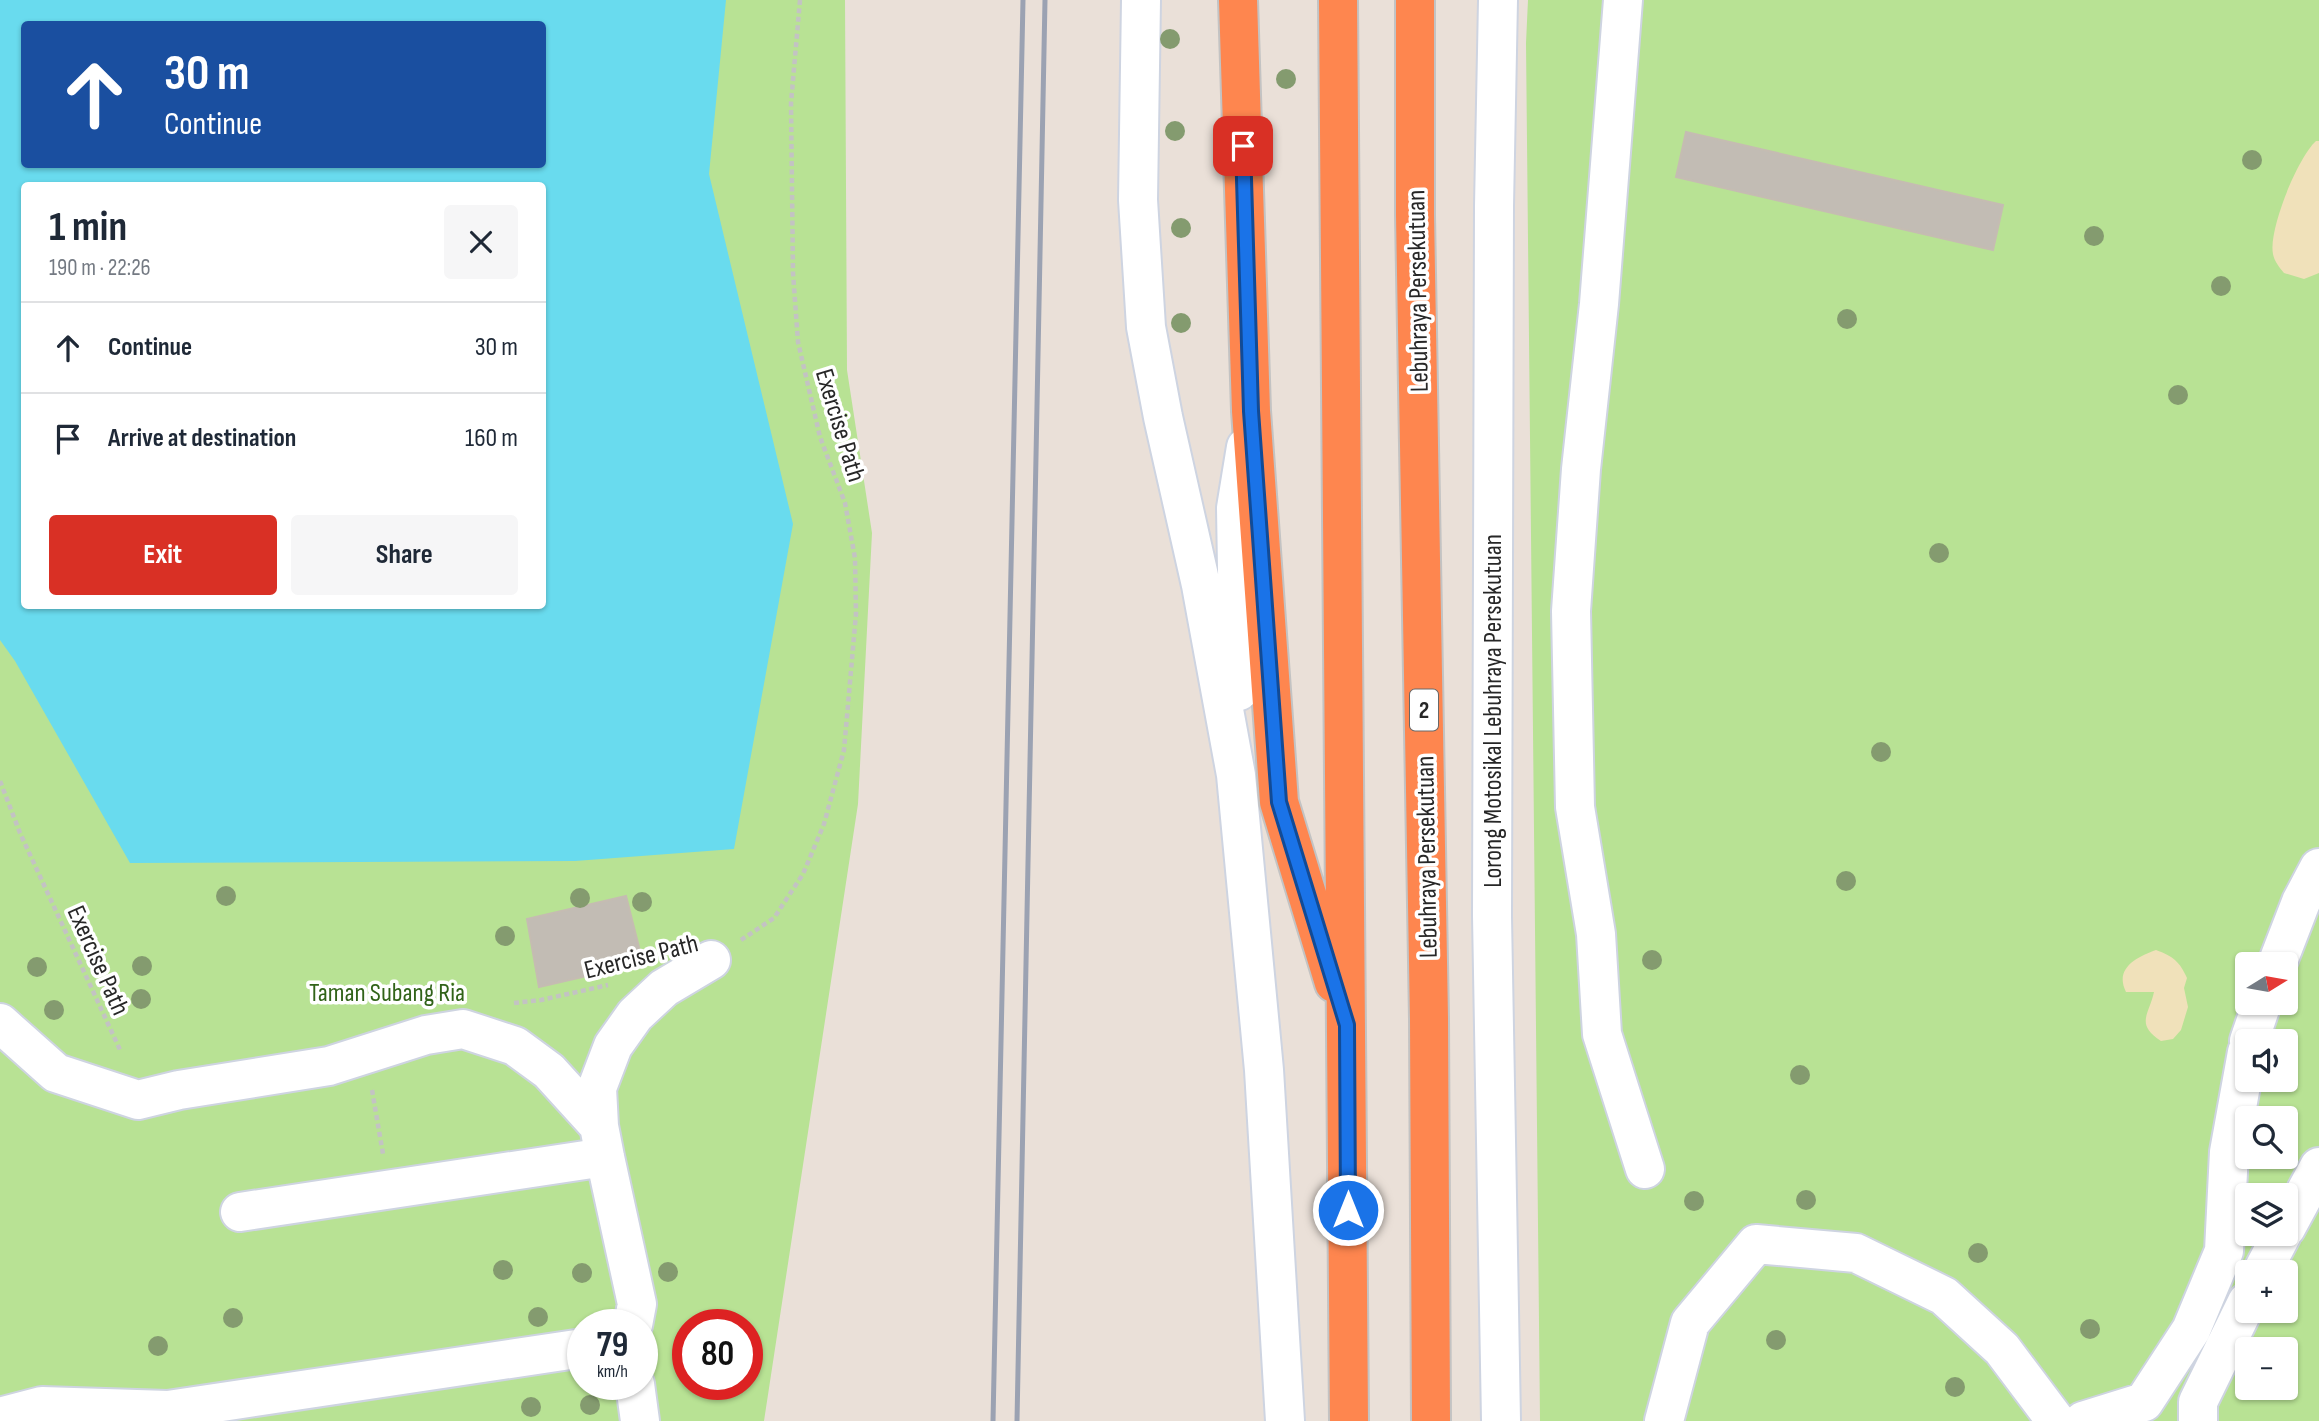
<!DOCTYPE html>
<html lang="en">
<head>
<meta charset="utf-8">
<style>
	:root { --surface:#fff; --page:#f6f6f7; --text:#1f2937; --muted:#747a83; --line:#e0e1e3; --accent:#d93025 }
	body { margin:0; font-family:"Sofia Sans Condensed",sans-serif; background:var(--page); color:var(--text); height:100vh; display:flex; flex-direction:column; font-size:26px; white-space:nowrap }
	* { box-sizing:border-box; margin:0 }
	p { font-size:23px; color:var(--muted) }
	.icon { flex:none; width:38px; height:38px; fill:none; stroke:currentColor; stroke-width:2; stroke-linecap:round; stroke-linejoin:round }
	.map { position:relative; flex:1; overflow:hidden }
	.panel { position:absolute; left:21px; top:182px; width:525px; height:427px; display:flex; flex-direction:column; background:var(--surface); border-radius:7px; box-shadow:0 2px 5px #0004 }
	.panel>* { flex:none }
	.banner { position:absolute; left:21px; top:21px; width:525px; height:147px; border-radius:7px; box-shadow:0 2px 5px #0004; background:#1a4fa0; color:#fff; overflow:hidden }
	.needle { width:46px; rotate:79deg }
	.fabs { position:absolute; left:2235px; top:952px; display:grid; gap:14px }
	.fabs a { display:grid; place-items:center; width:63px; height:63px; border-radius:7px; background:var(--surface); box-shadow:0 2px 5px #0004; font-size:35px }
	.speed { position:absolute; left:567px; top:1309px; display:flex; gap:14px; font-size:35px; font-weight:700; text-align:center }
	.speed>* { display:grid; place-content:center; width:91px; height:91px; border-radius:50%; background:var(--surface); box-shadow:0 2px 5px #0004; line-height:1 }
	.speed small { font-size:18px; font-weight:400 }
	.speed .limit { border:10px solid #d22; background:#fff; color:#111 }
	.pin { position:absolute; display:grid; place-items:center; width:60px; height:60px; color:#fff; margin:-30px; border-radius:14px; box-shadow:0 4px 10px #0006 }
	.me { position:absolute; width:77px; margin:-38px; rotate:0deg; stroke-linejoin:round; filter:drop-shadow(0 0 5px #0008) }
	.turn { display:flex; align-items:center; gap:24px; height:147px; padding:0 28px; font-size:32px }
	.turn .icon { width:91px; height:91px; stroke-width:2.5 }
	.turn b { display:block; font-size:49px; line-height:60px }
	.round { display:grid; place-items:center; flex:none; width:74px; height:74px; border-radius:7px; background:var(--page) }
	.overview { display:flex; align-items:center; justify-content:space-between; height:119px; padding:0 28px }
	h1 { font-size:42px; font-weight:700; line-height:52px }
	.action { display:flex; gap:14px; margin-top:auto; padding:14px 28px }
	.action a { flex:1; height:80px; border-radius:7px; background:var(--accent); color:#fff; font-size:28px; font-weight:700; line-height:80px; text-align:center }
	.action a+a { background:var(--page); color:var(--text) }
	ul { padding:0; list-style:none }
	li { display:flex; align-items:center; gap:21px; height:91px; padding:0 28px; border-top:2px solid var(--line) }
	li div { flex:1 }
	li b { display:block; font-size:26px }
	li em { font-style:normal }
	.map>svg:first-child { display:block }
	.green { fill:#b8e294; fill-rule:evenodd }
	.sand { fill:#f0e1ba }
	.water { fill:#69dbee; fill-rule:evenodd }
	.building { fill:#c2bcb4; stroke:#c5bcb2; stroke-width:2 }
	.lines { fill:none; stroke-linecap:round; stroke-linejoin:round }
	.minor-casing { stroke:#ced4e1; stroke-width:42 }
	.highway-casing { stroke:#c3c3c3; stroke-width:42 }
	.path { stroke:#c3c3c3; stroke-width:4.5; stroke-dasharray:5 3.5; stroke-linecap:butt }
	.minor { stroke:#fff; stroke-width:38 }
	.highway { stroke:#fe864f; stroke-width:38 }
	.rail { stroke:#9ba2b2; stroke-width:5 }
	.tree { fill:#849b6f }
	.route-casing { stroke:#114b97; stroke-width:18 }
	.route { stroke:#1a73e8; stroke-width:12 }
	.labels { text-anchor:middle; stroke-width:7; stroke-linejoin:round; paint-order:stroke }
	.shield { fill:#fff; stroke:#686868; stroke-width:2 }
	.shield-label { font-size:24px; font-weight:bold; fill:#272727 }
	.street-label { font-size:26px; fill:#272727; stroke:#fff }
	.park-label { font-size:26px; fill:#316319; stroke:#fff }
</style>
</head>
<body>
<div class="map">
<svg width="2319" height="1421" viewBox="0 0 2319 1421">
	<rect width="100%" height="100%" fill="#eae0d8"/>
	<path class="green" d="M0 0H845L847 370 872 533 858 804 764 1421H0ZM24 24H542V164H24ZM24 186H542V606H24ZM583 1325H642V1384H583ZM688 1325H747V1384H688Z
		M1528 0H2319V1421H1540L1526 43ZM2247 964H2286V1003H2247ZM2247 1041H2286V1080H2247ZM2247 1118H2286V1157H2247ZM2247 1195H2286V1234H2247ZM2247 1272H2286V1311H2247ZM2247 1349H2286V1388H2247Z"/>
	<path class="sand" d="M2316 141H2319V273L2304 279 2284 273C2280 268 2274 261 2273 254 2268 230 2298 157 2316 141Z
		M2156 950C2173 956 2180 962 2187 978L2184 988 2188 1007 2181 1030 2173 1039 2161 1041C2135 1024 2149 1015 2154 992H2126C2114 968 2137 957 2156 950Z"/>
	<path class="water" d="M0 0H726L709 174 793 524 734 849 575 861 130 863 15 661 0 640ZM24 24H542V164H24ZM24 186H542V606H24Z"/>
	<path class="building" d="M1686 132 2003 205 1993 250 1676 177Z
		M626 896 643 963 539 987 527 919Z"/>
	<g class="lines">
		<g class="minor-casing">
			<path id="minor" d="M1141 0 1138 200 1146 327 1163 417 1201 585 1236 775 1264 1070 1285 1421
				M1498 0 1494 206 1492 916 1501 1421
				M1623 0 1599 304 1581 469 1571 611 1575 807 1596 934 1602 1034 1645 1169
				M1239 691 1236 508 1246 447
				M2277 964 2301 902 2319 868
				M0 1023 56 1073 138 1100 179 1090 329 1066 426 1035 463 1029 515 1046 549 1071 599 1126
				M2249 1041 2262 1003
				M240 1212 605 1157
				M2286 1228 2319 1167
				M2262 1272 2282 1234
				M633 1325 637 1304 605 1157 599 1126 597 1088 613 1046 635 1015 664 988 711 960
				M635 1384 640 1421
				M0 1417 42 1406 168 1410 583 1348
				M1664 1421 1690 1323 1756 1244 1856 1253 1944 1296 2002 1349 2056 1421
				M2083 1421 2144 1402 2191 1330 2224 1251 2229 1152 2247 1052
				M2198 1421V1402L2247 1302"/>
		</g>
		<g class="highway-casing">
			<path id="highway" d="M1238 0 1251 411 1279 802 1334 983
				M1338 0 1349 1421
				M1415 0V215L1429 1019 1431 1421"/>
		</g>
		<path class="path" d="M0 781 20 833 121 1052
			M741 940 774 918 803 874 824 824 844 750 856 614 855 558 845 503 820 437 798 342 793 273 791 103 800 0
			M514 1003 541 1000 608 985
			M372 1090 383 1154"/>
		<use href="#minor" class="minor"/>
		<use href="#highway" class="highway"/>
		<path class="rail" d="M993 1421 1023 0
			M1017 1421 1045 0"/>
	</g>
	<g class="tree">
		<circle cx="1170" cy="39" r="10"/>
		<circle cx="1286" cy="79" r="10"/>
		<circle cx="1175" cy="131" r="10"/>
		<circle cx="2252" cy="160" r="10"/>
		<circle cx="1181" cy="228" r="10"/>
		<circle cx="2094" cy="236" r="10"/>
		<circle cx="2221" cy="286" r="10"/>
		<circle cx="1847" cy="319" r="10"/>
		<circle cx="1181" cy="323" r="10"/>
		<circle cx="2178" cy="395" r="10"/>
		<circle cx="1939" cy="553" r="10"/>
		<circle cx="1881" cy="752" r="10"/>
		<circle cx="1846" cy="881" r="10"/>
		<circle cx="226" cy="896" r="10"/>
		<circle cx="580" cy="898" r="10"/>
		<circle cx="642" cy="902" r="10"/>
		<circle cx="505" cy="936" r="10"/>
		<circle cx="1652" cy="960" r="10"/>
		<circle cx="142" cy="966" r="10"/>
		<circle cx="37" cy="967" r="10"/>
		<circle cx="141" cy="999" r="10"/>
		<circle cx="54" cy="1010" r="10"/>
		<circle cx="1800" cy="1075" r="10"/>
		<circle cx="1806" cy="1200" r="10"/>
		<circle cx="1694" cy="1201" r="10"/>
		<circle cx="1978" cy="1253" r="10"/>
		<circle cx="503" cy="1270" r="10"/>
		<circle cx="668" cy="1272" r="10"/>
		<circle cx="582" cy="1273" r="10"/>
		<circle cx="538" cy="1317" r="10"/>
		<circle cx="233" cy="1318" r="10"/>
		<circle cx="2090" cy="1329" r="10"/>
		<circle cx="1776" cy="1340" r="10"/>
		<circle cx="158" cy="1346" r="10"/>
		<circle cx="1955" cy="1387" r="10"/>
		<circle cx="590" cy="1405" r="10"/>
		<circle cx="531" cy="1407" r="10"/>
	</g>
	<g class="lines">
		<g class="route-casing">
			<path id="route" d="M1243 146 1251 411 1279 802 1347 1025 1348 1210"/>
		</g>
		<use href="#route" class="route"/>
	</g>
	<g class="labels">
		<rect class="shield" x="1410" y="689.5" width="28" height="41" rx="5"/>
		<g class="shield-label">
			<text x="1424" y="718">2</text>
		</g>
		<g class="street-label">
			<text transform="translate(1417 291) rotate(-91)" y="9">Lebuhraya Persekutuan</text>
			<text transform="translate(841 425) rotate(73)" y="9">Exercise Path</text>
			<text transform="translate(1492 711) rotate(-90)" y="9">Lorong Motosikal Lebuhraya Persekutuan</text>
			<text transform="translate(1426 857) rotate(-91)" y="9">Lebuhraya Persekutuan</text>
			<text transform="translate(641 956) rotate(-14)" y="9">Exercise Path</text>
			<text transform="translate(99 960) rotate(66)" y="9">Exercise Path</text>
		</g>
		<g class="park-label">
			<text x="387" y="1001">Taman Subang Ria</text>
		</g>
	</g>
</svg>
<div class="fabs">
<a><svg class="needle" viewBox="-14 -14 28 28"><path d="M0-13l5 13h-10z" fill="#e53935"/><path d="M0 13l5-13h-10z" fill="#747a83"/></svg></a>
<a><svg class="icon" aria-label="sound" viewBox="0 0 24 24"><path d="M4 9h4l5-4v14l-5-4H4zM17 9q2 3 0 6"/></svg></a>
<a><svg class="icon" aria-label="search" viewBox="0 0 24 24"><circle cx="10" cy="10" r="6"/><path d="M15 15l6 6"/></svg></a>
<a><svg class="icon" aria-label="layers" viewBox="0 0 24 24"><path d="M12 4l9 5-9 5-9-5zM3 14l9 5 9-5"/></svg></a>
<a>+</a>
<a>−</a>
</div>
<div class="speed"><div>79<small>km/h</small></div><div class="limit">80</div></div>
<div class="pin" style="left:1243px;top:146px;background:#d93025"><svg class="icon" aria-label="arrive" viewBox="0 0 24 24"><path d="M6 21V4h12l-3 4 3 4H6"/></svg></div>
<svg class="me" style="left:1348px;top:1210px" viewBox="-20 -20 40 40"><circle r="17" fill="#1a73e8" stroke="#fff" stroke-width="3"/><path d="M0-11L8 9 0 5-8 9z" fill="#fff"/></svg>
<div class="banner">
<div class="turn"><svg class="icon" aria-label="ahead" viewBox="0 0 24 24"><path d="M12 20V5M6 11l6-6 6 6"/></svg><div><b>30 m</b>Continue</div></div>
</div>
<section class="panel">
<div class="overview"><div><h1>1 min</h1><p>190 m · 22:26</p></div><a class="round"><svg class="icon" aria-label="close" viewBox="0 0 24 24"><path d="M6 6l12 12M18 6L6 18"/></svg></a></div>
<ul>
<li><svg class="icon" aria-label="ahead" viewBox="0 0 24 24"><path d="M12 20V5M6 11l6-6 6 6"/></svg><div><b>Continue</b></div><em>30 m</em></li>
<li><svg class="icon" aria-label="arrive" viewBox="0 0 24 24"><path d="M6 21V4h12l-3 4 3 4H6"/></svg><div><b>Arrive at destination</b></div><em>160 m</em></li>
</ul>
<div class="action"><a>Exit</a><a>Share</a></div>
</section>
</div>
</body>
</html>
